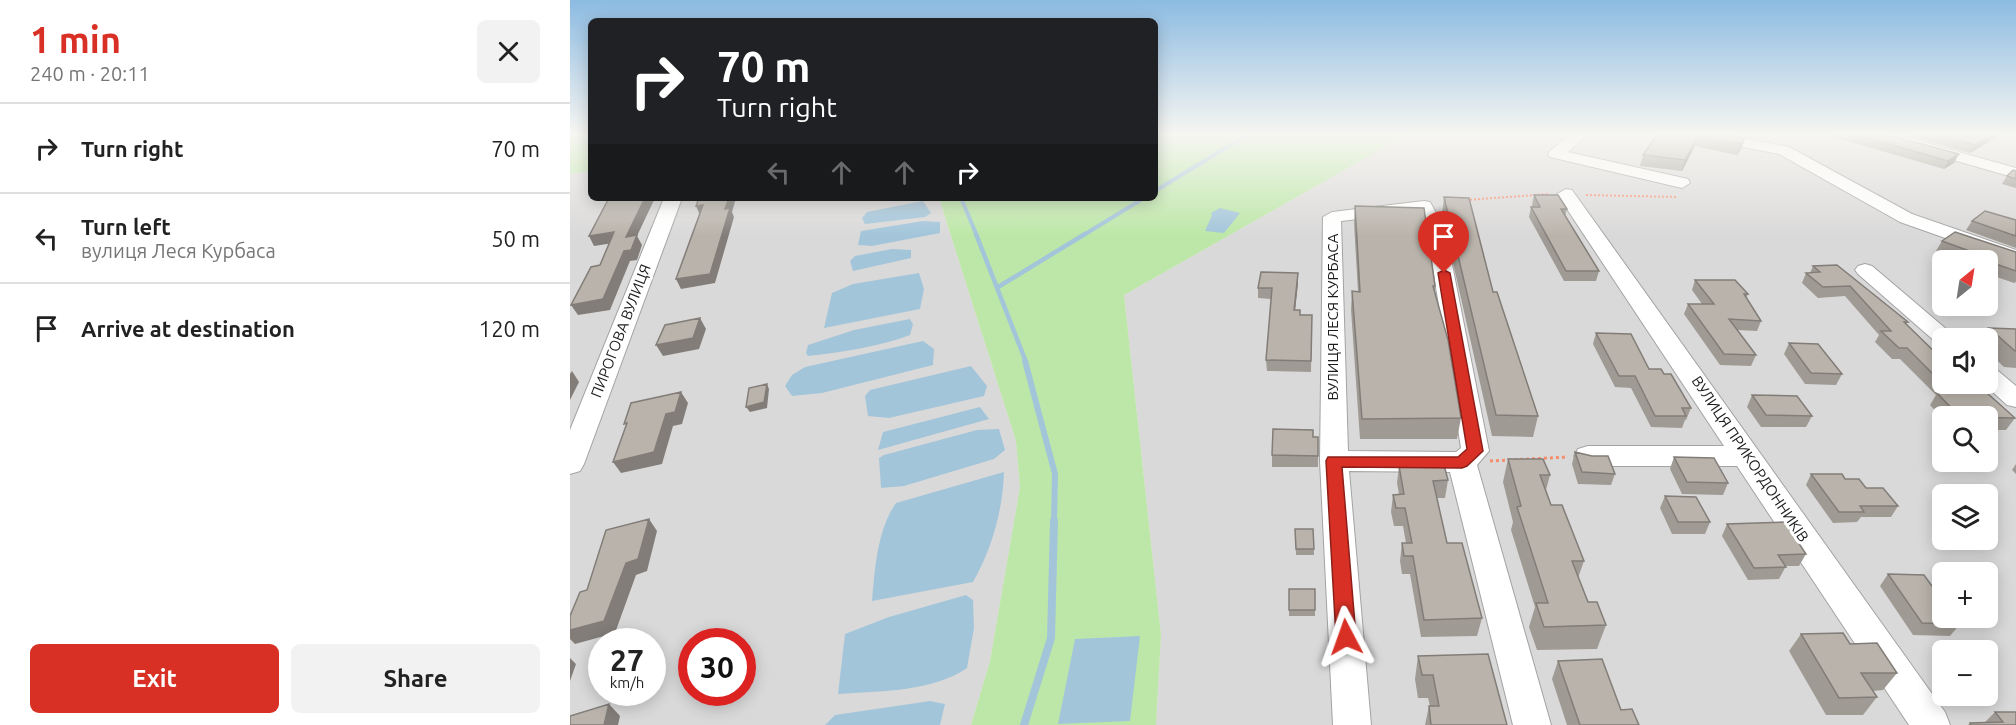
<!DOCTYPE html>
<html lang="en">
<head>
<meta charset="utf-8">
<style>
	:root { --surface:#fff; --page:#f2f2f2; --text:#222; --muted:#767676; --line:#e0e0e0; --accent:#d93025 }
	body { margin:0; font-family:Ubuntu,sans-serif; background:var(--page); color:var(--text); height:100vh; display:flex; flex-direction:column; font-size:22px; white-space:nowrap }
	* { box-sizing:border-box; margin:0 }
	p { font-size:20px; color:var(--muted) }
	.icon { flex:none; width:33px; height:33px; fill:none; stroke:currentColor; stroke-width:2; stroke-linecap:round; stroke-linejoin:round }
	.map { position:relative; flex:1; overflow:hidden }
	.drawer { display:flex; flex-direction:column; background:var(--surface); width:570px }
	.drawer>* { flex:none }
	.guide { position:absolute; left:18px; top:18px; width:570px; height:183px; border-radius:9px; box-shadow:0 3px 15px #0003; background:#202124; color:#fff; overflow:hidden }
	.needle { width:39px; rotate:30deg }
	.tools { position:absolute; left:1362px; top:250px; display:grid; gap:12px }
	.tools a { display:grid; place-items:center; width:66px; height:66px; border-radius:9px; background:var(--surface); box-shadow:0 3px 15px #0003; font-size:30px }
	.speed { position:absolute; left:18px; top:628px; display:flex; gap:12px; font-size:30px; font-weight:700; text-align:center }
	.speed>* { display:grid; place-content:center; width:78px; height:78px; border-radius:50%; background:var(--surface); box-shadow:0 3px 15px #0003; line-height:1 }
	.speed small { font-size:15px; font-weight:400 }
	.speed .limit { border:9px solid #d22; background:#fff; color:#111 }
	.pin { position:absolute; display:grid; place-items:center; width:51px; height:51px; color:#fff; margin:-62px -26px; border-radius:50% 50% 50% 0; rotate:-45deg; box-shadow:0 0 6px #0007 }
	.pin .icon { rotate:45deg }
	.me { position:absolute; width:66px; margin:-33px; rotate:356deg; stroke-linejoin:round; filter:drop-shadow(0 0 4px #0008) }
	.turn { display:flex; align-items:center; gap:21px; height:126px; padding:0 30px; font-size:27px }
	.turn .icon { width:78px; height:78px; stroke-width:2.5 }
	.turn b { display:block; font-size:42px; line-height:51px }
	.lanes { display:flex; align-items:center; height:57px; padding:0 30px; background:#0003; justify-content:center; gap:30px; direction:ltr }
	.lanes .off { opacity:.35 }
	.round { display:grid; place-items:center; flex:none; width:63px; height:63px; border-radius:9px; background:var(--page) }
	.overview { display:flex; align-items:center; justify-content:space-between; height:102px; padding:0 30px }
	h1 { font-size:36px; font-weight:700; line-height:45px; color:var(--accent) }
	.primary-button { display:flex; gap:12px; margin-top:auto; padding:12px 30px }
	.primary-button a { flex:1; height:69px; border-radius:9px; background:var(--accent); color:#fff; font-size:24px; font-weight:700; line-height:69px; text-align:center }
	.primary-button a+a { background:var(--page); color:var(--text) }
	ul { padding:0; list-style:none }
	li { display:flex; align-items:center; gap:18px; height:90px; padding:0 30px; border-top:2px solid var(--line) }
	li div { flex:1 }
	li b { display:block; font-size:22px }
	li em { font-style:normal }
	main { display:flex; flex:1; min-height:0 }
	.map>svg:first-child { display:block }
	.residential { fill:#dad9d9; fill-rule:evenodd }
	.grass { fill:#bde7a8 }
	.water { fill:#a3c5da }
	.lines { fill:none; stroke-linecap:round; stroke-linejoin:round }
	.stream-far3 { stroke:#a3c5da; stroke-width:4 }
	.stream-far2 { stroke:#a3c5da; stroke-width:4.5 }
	.stream-far1 { stroke:#a3c5da; stroke-width:6 }
	.stream { stroke:#a3c5da; stroke-width:8 }
	.minor-casing { stroke:#a3a3a3; stroke-width:2 }
	.path-far1 { stroke:#f58e6b; stroke-width:2; stroke-dasharray:2 2; stroke-linecap:butt }
	.path { stroke:#f58e6b; stroke-width:3; stroke-dasharray:3 3; stroke-linecap:butt }
	.minor { fill:#fff; fill-rule:evenodd }
	.wall { fill:#9f9a93 }
	.shaded-wall { fill:#827d78 }
	.building { fill:#b9b3ab; stroke:#827d78; stroke-width:1.5 }
	.route { fill:#d93025; stroke:#8d1f18; stroke-width:1.5 }
	.labels { text-anchor:middle; stroke-width:6; stroke-linejoin:round; paint-order:stroke }
	.street-label { font-size:15px; fill:#1c1c1c; stroke:#fff }
</style>
</head>
<body>
<main>
<section class="drawer">
<div class="overview"><div><h1>1 min</h1><p>240 m · 20:11</p></div><a class="round"><svg class="icon" aria-label="close" viewBox="0 0 24 24"><path d="M6 6l12 12M18 6L6 18"/></svg></a></div>
<ul>
<li><svg class="icon" aria-label="right" viewBox="0 0 24 24"><path d="M7 20v-9h11M14 6l5 5-5 5"/></svg><div><b>Turn right</b></div><em>70 m</em></li>
<li><svg class="icon" aria-label="left" viewBox="0 0 24 24"><path d="M17 20v-9H6M10 6l-5 5 5 5"/></svg><div><b>Turn left</b><p>вулиця Леся Курбаса</p></div><em>50 m</em></li>
<li><svg class="icon" aria-label="arrive" viewBox="0 0 24 24"><path d="M6 21V4h12l-3 4 3 4H6"/></svg><div><b>Arrive at destination</b></div><em>120 m</em></li>
</ul>
<div class="primary-button"><a>Exit</a><a>Share</a></div>
</section>
<div class="map">
<svg width="1446" height="725" viewBox="0 0 1446 725">
	<rect width="100%" height="100%" fill="#edebe2"/>
	<path class="residential" d="M836 135H1446V725H586L591 635 554 295ZM1372 261H1418V306H1372ZM1372 339H1418V384H1372ZM1372 417H1418V462H1372ZM1372 495H1418V540H1372ZM1372 573H1418V618H1372ZM1372 651H1418V696H1372Z
		M21 171V198H369L446 441 450 487 420 661 401 725H0V174ZM32 642H82V693H32ZM122 642H172V693H122Z"/>
	<path class="grass" d="M0 135H21V171L0 174Z
		M585 135H836L554 295 591 635 586 725H401L420 661 450 487 446 441 369 198H585Z"/>
	<path class="water" d="M353 201 361 213 355 217 295 224 292 218 297 212Z
		M650 208 670 213 654 233 635 231 642 215 641 213Z
		M353 221 370 222V233L302 246 288 245 291 231Z
		M322 249 341 250V258L283 271 280 261 285 256Z
		M349 273 354 289 350 309 254 328 262 293 283 284Z
		M340 319 343 324 340 335C308 347 273 352 238 356L236 353 238 345 284 330Z
		M353 341 364 349 363 365 252 393 222 396 215 386 222 375 235 367Z
		M401 366 417 386 414 396 319 418 298 416 295 396 300 390Z
		M410 407 419 419 308 450 313 432Z
		M429 429 435 450 424 459 334 486 311 488 309 458 314 455 407 430Z
		M434 472C433 509 422 549 403 582L302 601C305 569 307 530 326 503Z
		M396 595 403 600 404 628 397 668C362 692 310 691 268 694L275 634 319 617Z
		M570 636 560 721 488 724 505 639Z
		M360 701 375 704 370 725H255L265 715Z"/>
	<g class="lines">
		<path class="stream-far3" d="M585 191 677 135
			M391 198 407 236
			M512 236 574 198"/>
		<path class="stream-far2" d="M406 234 456 362
			M428 287 515 234"/>
		<path class="stream-far1" d="M455 361 485 474 484 523"/>
		<path class="stream" d="M454 725 481 638 484 521"/>
		<g class="minor-casing">
			<path id="minor" d="M1000 135H1016L998 152 1118 179 1120 183 1112 188 980 157 978 154 980 151Z
				M1127 135H1157L1219 147 1342 214 1446 250V263L1330 222 1209 154 1134 139Z
				M1305 135H1328L1446 168V178L1307 138Z
				M996 189 1002 190 1375 712 1380 725H1339L1167 466H1018L1008 463 1004 456 1008 449 1018 446H1154L987 194Z
				M94 198H112L14 464 10 471 0 474V430Z
				M854 201 860 202 875 229 919 451 907 465 981 725H943L880 472 779 471 801 725H763L750 461 753 217 762 212ZM848 212 857 229 891 448 886 452 778 451 771 221Z
				M1295 264 1302 266 1388 339H1372V345L1368 344 1288 274 1285 270 1288 266Z
				M1418 367 1427 370 1446 386V407L1437 405 1414 384H1418Z"/>
		</g>
		<path class="path-far1" d="M1016 195 1108 197
			M896 200 979 194"/>
		<path class="path" d="M920 461 998 457"/>
		<use href="#minor" class="minor"/>
	</g>
	<path class="wall" d="M1087 135H1159L1175 138 1171 149 1167 155 1125 146 1112 171 1070 166 1073 155Z
		M1168 135H1180L1179 137Z
		M1256 135H1319L1384 163 1374 169Z
		M1336 135H1430L1400 153Z
		M1446 171V188L1432 184 1437 176Z
		M964 195 997 209 995 216 1029 271 1026 281H994L959 217 961 207H963L962 205Z
		M874 197 923 292 968 416 963 437 922 436 872 214Z
		M785 206 865 286V292L891 418 887 439H790L781 310 782 291 788 292 784 223Z
		M1446 220V248L1396 230 1402 221Z
		M1372 241 1446 252V282L1444 283 1418 274V261H1393L1366 251Z
		M1267 265 1338 322 1336 324 1372 359V384H1407L1445 418 1436 430H1418V417H1372V418L1360 405 1366 395 1330 359H1322L1305 342 1309 335 1275 296 1248 298 1232 283 1236 273H1240L1243 266Z
		M728 273V283L725 310 730 315H742L741 372 697 371 696 360 701 299 688 298V288Z
		M1125 280 1178 294 1176 298 1191 321 1187 331 1167 330 1186 355 1181 366 1150 365 1114 314 1118 304H1132L1122 290Z
		M1419 328 1446 329V368L1434 367 1418 352V339H1412Z
		M1026 333 1079 369 1094 374 1121 408 1116 420H1115L1112 428 1081 427 1061 388 1045 387 1023 344Z
		M1219 343 1272 374 1266 385 1235 384 1214 354Z
		M1182 395 1242 416 1236 427H1191L1177 407Z
		M743 437H748V467H702V455Z
		M1005 452 1022 456 1045 474 1041 485 1008 484 1002 464Z
		M1104 457 1158 483 1153 495 1112 494 1100 469Z
		M938 459 980 475 976 490 981 505 1014 561 1008 578 1018 602 1036 625 1027 649 967 650 959 627 965 607 941 530 943 522 933 482Z
		M1446 464V474L1442 470Z
		M829 466 878 480 875 498H867L877 543 912 618 907 636 851 637 840 574H832L830 561 832 543H836L833 526H824L821 512 823 495 829 494 827 483Z
		M1241 474 1275 479 1328 506 1321 517H1291L1287 522 1263 523 1236 485Z
		M1095 496 1140 522 1135 534H1102L1090 508Z
		M1157 524 1236 554 1229 566H1216L1209 579 1178 580 1152 536Z
		M725 529 744 549V555H726Z
		M1318 574 1390 624 1380 636 1343 635 1310 586Z
		M719 589H745V616H719Z
		M1231 634 1280 644 1327 673 1313 690 1303 691 1307 697 1293 715H1256L1219 651Z
		M848 656 937 725H855L859 706H860L858 698H848L845 679Z
		M988 661 1051 710 1069 725H997L982 679Z
		M1425 712 1446 725H1398L1400 723H1414Z"/>
	<path class="shaded-wall" d="M1422 135H1430L1400 153 1405 145Z
		M1128 136 1125 146 1112 171 1115 160Z
		M1175 138 1171 149 1167 155 1171 144Z
		M1389 154 1384 163 1374 169 1378 161Z
		M75 198H85L67 236 72 245 67 260 60 261 40 310 8 315 1 305 56 237Z
		M159 198H166L162 212 164 217 145 283 111 289 106 279 155 209Z
		M133 205 130 215 126 206Z
		M44 232 50 242 24 246 19 236Z
		M728 273V283L724 321V310Z
		M130 318 136 329 129 349 93 356 86 345Z
		M2 371 9 382 0 400V374Z
		M197 384 199 389 197 408 180 412 176 407Z
		M111 392 118 403 112 424 103 426 92 464 51 473 43 462 96 414Z
		M79 519 87 531 77 571 66 575 45 633 5 644 0 639V630L56 563Z
		M0 658 6 664 0 681Z
		M39 704 50 716 48 725H34Z"/>
	<path class="building" d="M1087 135H1159L1175 138 1171 144 1128 136 1115 160 1073 155Z
		M1287 135H1319L1389 154 1378 161Z
		M1368 135H1422L1405 145Z
		M1443 170 1446 171V179L1437 176Z
		M964 195H988L997 209H991L1029 271H996L961 207H970Z
		M874 197 899 198 923 292H927L968 416 926 415Z
		M39 198H75L56 237 67 235 61 250 54 251 33 299 1 305 21 267 30 265 44 232 19 236Z
		M129 198H159L155 209 160 208 140 274 106 279 133 205 126 206Z
		M785 206 854 208 865 286H863L878 340 891 418 792 419 782 291 790 292Z
		M1415 211 1446 220V236L1402 221Z
		M1385 232 1446 252V271L1420 262 1424 260 1372 241Z
		M1267 265 1338 322H1334L1372 359V383L1337 348H1329L1311 331H1321L1280 286 1253 287 1236 273 1250 272 1243 266Z
		M691 272 728 273 724 310H730V315H742L741 361 696 360 702 288H688Z
		M1125 280H1165L1178 294H1174L1191 321 1159 319 1186 355 1154 354 1118 304H1144Z
		M130 318 123 338 86 345 95 325Z
		M1419 328 1446 329V351H1445Z
		M1026 333 1061 334 1079 369H1091L1094 374H1101L1121 408H1112L1116 416H1085L1065 376H1049Z
		M1219 343 1248 344 1272 374 1241 373Z
		M197 384 194 402 176 407 179 388Z
		M1374 384H1407L1445 418 1390 417 1367 393H1383Z
		M111 392 105 412 96 414 84 452 43 462 57 423 54 424 61 403Z
		M1182 395 1227 396 1242 416 1196 415Z
		M703 429 743 430V437H748V456L702 455Z
		M1005 452 1022 456H1038L1045 474 1012 472Z
		M1104 457 1144 458 1158 483 1117 482Z
		M938 459H973L980 475H970L981 505H992L1014 561H1002L1018 602H1027L1036 625 974 627 966 603H978L947 507 951 506Z
		M874 465 878 480 863 481 877 543H892L912 618 854 620 843 556H834L832 543H842L835 508H826L823 495 834 494 829 466Z
		M1241 474H1272L1275 479H1289L1296 488H1313L1328 506H1290L1294 512H1269Z
		M1095 496 1126 497 1140 522H1108Z
		M79 519 68 559 56 563 34 621 0 630V616L10 592 17 590 36 530Z
		M1215 522 1236 554 1208 555 1216 567 1184 568 1157 524Z
		M725 529H743L744 549H726Z
		M1318 574 1354 575 1372 600V618H1386L1390 624 1352 623Z
		M719 589H745V610H719Z
		M1273 633 1280 644 1307 643 1327 673H1291L1307 697 1269 698 1231 634Z
		M918 654 937 725H861L859 706H869L863 675H852L848 656Z
		M1032 659 1051 710 1062 709 1069 725H1010L988 661Z
		M39 704 34 725H0V716Z
		M1425 712H1446V725H1401L1400 723 1433 722Z"/>
	<linearGradient id="sky" x2="0" y2="1"><stop stop-color="#8cbbe2"/><stop offset="0.57" stop-color="#f7f6f2"/><stop offset="1" stop-color="#f7f6f2" stop-opacity="0"/></linearGradient>
	<rect width="1446" height="236" fill="url(#sky)"/>
	<path class="route" d="M874 270 880 273 913 451 897 466 892 468 772 467 786 637 783 643 776 646 769 643 766 637 756 461 758 457H888L897 449 868 273Z"/>
	<g class="labels">
		<g class="street-label">
			<text transform="translate(763 317) rotate(-90)" y="5">ВУЛИЦЯ ЛЕСЯ КУРБАСА</text>
			<text transform="translate(51 331) rotate(-69)" y="5">ПИРОГОВА ВУЛИЦЯ</text>
			<text transform="translate(1180 459) rotate(56)" y="5">ВУЛИЦЯ ПРИКОРДОННИКІВ</text>
		</g>
	</g>
</svg>
<div class="tools">
<a><svg class="needle" viewBox="-14 -14 28 28"><path d="M0-13l5 13h-10z" fill="#e53935"/><path d="M0 13l5-13h-10z" fill="#767676"/></svg></a>
<a><svg class="icon" aria-label="sound" viewBox="0 0 24 24"><path d="M4 9h4l5-4v14l-5-4H4zM17 9q2 3 0 6"/></svg></a>
<a><svg class="icon" aria-label="search" viewBox="0 0 24 24"><circle cx="10" cy="10" r="6"/><path d="M15 15l6 6"/></svg></a>
<a><svg class="icon" aria-label="layers" viewBox="0 0 24 24"><path d="M12 4l9 5-9 5-9-5zM3 14l9 5 9-5"/></svg></a>
<a>+</a>
<a>−</a>
</div>
<div class="speed"><div>27<small>km/h</small></div><div class="limit">30</div></div>
<div class="pin" style="left:874px;top:273px;background:#d93025"><svg class="icon" aria-label="arrive" viewBox="0 0 24 24"><path d="M6 21V4h12l-3 4 3 4H6"/></svg></div>
<svg class="me" style="left:776px;top:637px" viewBox="-20 -20 40 40"><path d="M0-17L14 15 0 8-14 15z" fill="#d93025" stroke="#fff" stroke-width="4"/></svg>
<div class="guide">
<div class="turn"><svg class="icon" aria-label="right" viewBox="0 0 24 24"><path d="M7 20v-9h11M14 6l5 5-5 5"/></svg><div><b>70 m</b>Turn right</div></div>
<div class="lanes"><svg class="icon off" aria-label="left" viewBox="0 0 24 24"><path d="M17 20v-9H6M10 6l-5 5 5 5"/></svg><svg class="icon off" aria-label="ahead" viewBox="0 0 24 24"><path d="M12 20V5M6 11l6-6 6 6"/></svg><svg class="icon off" aria-label="ahead" viewBox="0 0 24 24"><path d="M12 20V5M6 11l6-6 6 6"/></svg><svg class="icon" aria-label="right" viewBox="0 0 24 24"><path d="M7 20v-9h11M14 6l5 5-5 5"/></svg></div>
</div>
</div>
</main>
</body>
</html>
